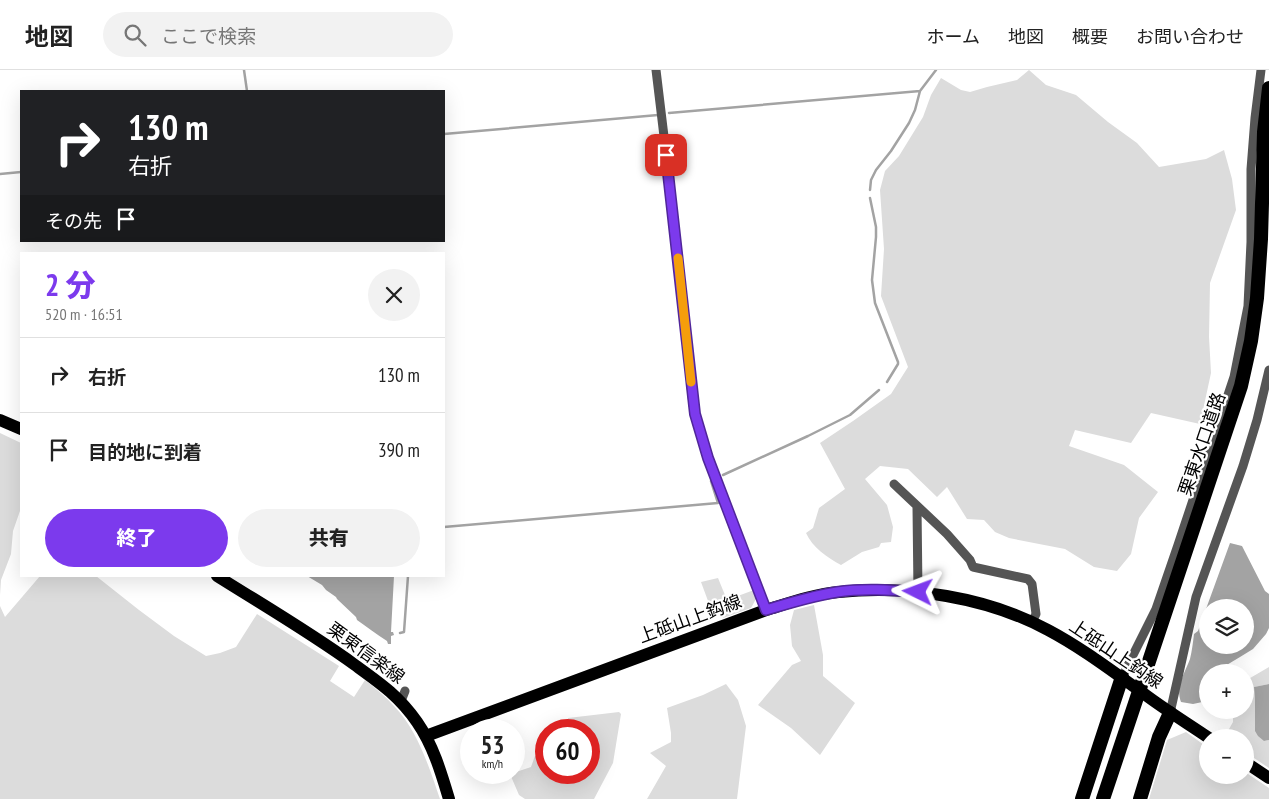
<!DOCTYPE html>
<html lang="ja">
<head>
<meta charset="utf-8">
<style>
	:root { --surface:#fff; --page:#f2f2f2; --text:#222; --muted:#767676; --line:#e0e0e0; --accent:#7c3aed }
	body { margin:0; font-family:"PT Sans Narrow","Noto Sans JP",sans-serif; background:var(--page); color:var(--text); height:100vh; display:flex; flex-direction:column; font-size:19px; white-space:nowrap }
	* { box-sizing:border-box; margin:0 }
	p { font-size:16px; color:var(--muted) }
	.icon { flex:none; width:28px; height:28px; fill:none; stroke:currentColor; stroke-width:2; stroke-linecap:round; stroke-linejoin:round }
	.map { position:relative; flex:1; overflow:hidden }
	.drawer { position:absolute; left:20px; top:182px; width:425px; height:325px; display:flex; flex-direction:column; background:var(--surface); border-radius:0px; box-shadow:0 5px 20px #0002 }
	.drawer>* { flex:none }
	.banner { position:absolute; left:20px; top:20px; width:425px; height:152px; border-radius:0px; box-shadow:0 5px 20px #0002; background:#202124; color:#fff; overflow:hidden }
	.tools { position:absolute; left:1199px; top:529px; display:grid; gap:10px }
	.tools a { display:grid; place-items:center; width:55px; height:55px; border-radius:50%; background:var(--surface); box-shadow:0 5px 20px #0002; font-size:25px }
	.speed { position:absolute; left:460px; top:649px; display:flex; gap:10px; font-size:25px; font-weight:700; text-align:center }
	.speed>* { display:grid; place-content:center; width:65px; height:65px; border-radius:50%; background:var(--surface); box-shadow:0 5px 20px #0002; line-height:1 }
	.speed small { font-size:12px; font-weight:400 }
	.speed .limit { border:8px solid #d22; background:#fff; color:#111 }
	.pin { position:absolute; display:grid; place-items:center; width:42px; height:42px; color:#fff; margin:-21px; border-radius:10px; box-shadow:0 2px 8px #0006 }
	.me { position:absolute; width:55px; margin:-28px; rotate:273deg; stroke-linejoin:round; filter:drop-shadow(0 0 4px #0008) }
	.turn { display:flex; align-items:center; gap:18px; height:105px; padding:0 25px; font-size:22px }
	.turn .icon { width:65px; height:65px; stroke-width:2.5 }
	.turn b { display:block; font-size:35px; line-height:42px }
	.then { display:flex; align-items:center; height:48px; padding:0 25px; background:#0003; gap:10px; font-size:19px }
	.round { display:grid; place-items:center; flex:none; width:52px; height:52px; border-radius:26px; background:var(--page) }
	.overview { display:flex; align-items:center; justify-content:space-between; height:85px; padding:0 25px }
	h1 { font-size:30px; font-weight:800; line-height:38px; color:var(--accent) }
	.primary-button { display:flex; gap:10px; margin-top:auto; padding:10px 25px }
	.primary-button a { flex:1; height:58px; border-radius:30px; background:var(--accent); color:#fff; font-size:20px; font-weight:800; line-height:58px; text-align:center }
	.primary-button a+a { background:var(--page); color:var(--text) }
	ul { padding:0; list-style:none }
	li { display:flex; align-items:center; gap:15px; height:75px; padding:0 25px; border-top:1px solid var(--line) }
	li div { flex:1 }
	li b { display:block; font-size:19px }
	li em { font-style:normal }
	header { display:flex; align-items:center; gap:30px; box-sizing:border-box; height:70px; padding:0 25px; background:var(--surface); border-bottom:1px solid var(--line) }
	header strong { font-size:24px }
	nav { display:flex; gap:28px; margin-inline-start:auto; font-size:18px }
	.search { width:350px; height:45px; background:var(--page); display:flex; align-items:center; gap:12px; box-sizing:border-box; padding:0 18px; border-radius:28px; color:var(--muted); font-size:19px }
	.map>svg:first-child { display:block }
	.green { fill:#dcdcdc }
	.water { fill:#a3a3a3; fill-rule:evenodd }
	.lines { fill:none; stroke-linecap:round; stroke-linejoin:round }
	.stream { stroke:#a3a3a3; stroke-width:2.5 }
	.minor { stroke:#555; stroke-width:9 }
	.primary { stroke:#000; stroke-width:12 }
	.trunk { stroke:#000; stroke-width:14 }
	.route-casing { stroke:#51269a; stroke-width:12 }
	.route { stroke:#7c3aed; stroke-width:9 }
	.slow { stroke:#f59e0b; stroke-width:9 }
	.labels { text-anchor:middle; stroke-width:4.5; stroke-linejoin:round; paint-order:stroke }
	.street-label { font-size:18px; fill:#000; stroke:#fff }
</style>
</head>
<body>
<header>
<strong>地図</strong>
<div class="search"><svg class="icon" aria-label="search" viewBox="0 0 24 24"><circle cx="10" cy="10" r="6"/><path d="M15 15l6 6"/></svg>ここで検索</div>
<nav><a>ホーム</a><a>地図</a><a>概要</a><a>お問い合わせ</a></nav>
</header>
<div class="map">
<svg width="1269" height="729" viewBox="0 0 1269 729">
	<rect width="100%" height="100%" fill="#fff"/>
	<path class="green" d="M1029 0 1046 15 1076 25 1108 52 1137 73 1159 97 1206 89 1224 80 1232 109 1236 140 1210 213 1209 267 1211 303 1200 354 1151 343 1131 373 1075 360 1069 376 1124 395 1158 422 1139 448 1131 484 1117 501 1094 497 1065 479 1009 468 995 462 984 450 967 449 947 417 937 427 908 399 880 396 865 409 887 435 893 457 891 472 881 473 879 477 862 482 841 495C828 488 812 477 806 463L813 458 819 438 845 419 820 373 853 351 891 324 908 297 881 226 884 179 880 120 885 101 899 86 923 47 931 25 941 8 961 20 970 22 987 17 1017 10Z
		M0 363 21 373V438L13 461 11 484 1 510 0 525Z
		M40 506H96L139 540 174 566 206 586 220 583 236 577 257 544 339 596 330 611 354 627 365 610C375 618 385 626 394 636 418 661 429 697 440 729H0V536L5 547Z
		M718 508 727 530 754 520 757 527 751 538 723 548 719 538 711 539 701 512Z
		M814 535 823 585V606L855 633 820 685 791 658 758 635 792 595 801 591 792 576 790 555 794 540Z
		M1269 597V614L1254 617 1255 630 1264 671 1269 670V698L1245 682V668H1224L1233 652V648L1226 640H1245V611Z
		M726 614 738 630 746 656 737 729H647L666 696 650 683 671 672V663L667 638 703 625Z
		M619 642 621 644 613 693 594 729H525L519 725 510 704 531 697 535 686H546V702H589V660H568V648Z
		M1186 662 1207 677 1208 705H1245V702L1269 718V729H1149L1167 670Z"/>
	<path class="water" d="M1230 473 1242 476 1265 521 1269 524V558L1266 564 1253 579 1240 587 1215 602H1208L1207 631 1193 634 1181 632C1175 616 1185 603 1190 589 1192 581 1193 572 1194 564L1198 561ZM1208 538H1245V575H1208Z
		M307 506H394L391 562H393L394 565 391 566V574H388L387 571C376 564 367 557 357 550L356 547 337 529 336 527 326 520 322 515Z
		M1269 614V670L1264 671 1258 666 1255 661V630L1254 617Z"/>
	<g class="lines">
		<path class="stream" d="M244 0 247 21
			M669 43 920 21
			M444 64 658 45
			M0 104 21 102
			M870 120 871 110 876 100 891 81 909 53 915 40 920 21 936 0
			M870 128 876 157V167L872 210 875 233 898 292V294L887 312
			M723 405 808 366 850 345 879 320
			M444 457 718 433 711 411 712 410
			M400 563 404 562 408 506"/>
		<path class="minor" d="M656 0 673 141 693 335 701 366 708 388 766 540
			M894 414 947 464 970 490 973 497 1028 509 1032 514 1036 544 1032 552
			M917 437 918 522
			M1122 607 1156 539 1178 475 1234 307 1248 236 1251 172V99L1255 48 1261 0
			M401 631 405 621
			M1170 643 1196 527 1243 396 1257 350 1269 300"/>
		<path class="primary" d="M0 350 21 359
			M217 506C263 535 311 563 355 595 380 613 399 626 417 652 433 675 441 702 449 729
			M426 666 766 540C789 533 814 524 839 522 908 515 987 527 1048 560 1082 578 1112 601 1143 623 1164 639 1187 653 1209 668
			M1245 692 1269 708"/>
		<path class="trunk" d="M1082 729 1122 607
			M1103 729 1241 316 1251 271 1257 228 1261 169 1264 62 1269 18
			M1140 729 1159 667 1170 643"/>
	</g>
	<g class="lines">
		<g class="route-casing">
			<path id="route" d="M666 85 695 344 708 388 766 540C789 533 813 526 837 522 863 518 891 520 918 522"/>
		</g>
		<use href="#route" class="route"/>
		<path class="slow" d="M678 188 691 312"/>
	</g>
	<g class="labels">
		<g class="street-label">
			<text transform="translate(1202 374) rotate(-71)" y="6">栗東水口道路</text>
			<text transform="translate(690 549) rotate(-20)" y="6">上砥山上鈎線</text>
			<text transform="translate(366 583) rotate(36)" y="6">栗東信楽線</text>
			<text transform="translate(1116 584) rotate(34)" y="6">上砥山上鈎線</text>
		</g>
	</g>
</svg>
<div class="tools">
<a><svg class="icon" aria-label="layers" viewBox="0 0 24 24"><path d="M12 4l9 5-9 5-9-5zM3 14l9 5 9-5"/></svg></a>
<a>+</a>
<a>−</a>
</div>
<div class="speed"><div>53<small>km/h</small></div><div class="limit">60</div></div>
<div class="pin" style="left:666px;top:85px;background:#d93025"><svg class="icon" aria-label="arrive" viewBox="0 0 24 24"><path d="M6 21V4h12l-3 4 3 4H6"/></svg></div>
<svg class="me" style="left:918px;top:522px" viewBox="-20 -20 40 40"><path d="M0-17L14 15 0 8-14 15z" fill="#7c3aed" stroke="#fff" stroke-width="4"/></svg>
<div class="banner">
<div class="turn"><svg class="icon" aria-label="right" viewBox="0 0 24 24"><path d="M7 20v-9h11M14 6l5 5-5 5"/></svg><div><b>130 m</b>右折</div></div>
<div class="then">その先<svg class="icon" aria-label="arrive" viewBox="0 0 24 24"><path d="M6 21V4h12l-3 4 3 4H6"/></svg></div>
</div>
<section class="drawer">
<div class="overview"><div><h1>2 分</h1><p>520 m · 16:51</p></div><a class="round"><svg class="icon" aria-label="close" viewBox="0 0 24 24"><path d="M6 6l12 12M18 6L6 18"/></svg></a></div>
<ul>
<li><svg class="icon" aria-label="right" viewBox="0 0 24 24"><path d="M7 20v-9h11M14 6l5 5-5 5"/></svg><div><b>右折</b></div><em>130 m</em></li>
<li><svg class="icon" aria-label="arrive" viewBox="0 0 24 24"><path d="M6 21V4h12l-3 4 3 4H6"/></svg><div><b>目的地に到着</b></div><em>390 m</em></li>
</ul>
<div class="primary-button"><a>終了</a><a>共有</a></div>
</section>
</div>
</body>
</html>
